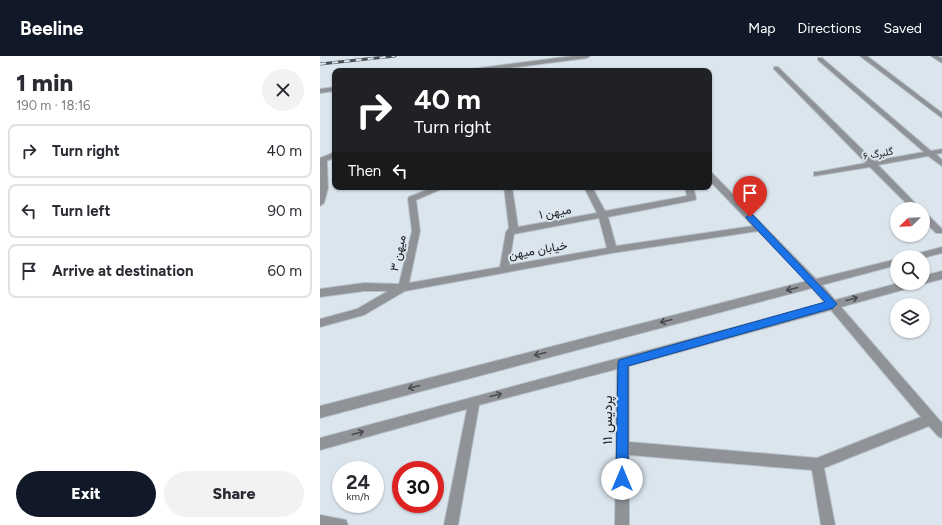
<!DOCTYPE html>
<html lang="en">
<head>
<meta charset="utf-8">
<style>
	:root { --surface:#fff; --page:#f2f2f3; --text:#2b2b33; --muted:#7c7c81; --line:#e1e1e2; --accent:#111827 }
	body { margin:0; font-family:Figtree,Vazirmatn,sans-serif; background:var(--page); color:var(--text); height:100vh; display:flex; flex-direction:column; font-size:15px; white-space:nowrap }
	* { box-sizing:border-box; margin:0 }
	p { font-size:13px; color:var(--muted) }
	.icon { flex:none; width:22px; height:22px; fill:none; stroke:currentColor; stroke-width:2; stroke-linecap:round; stroke-linejoin:round }
	.map { position:relative; flex:1; overflow:hidden }
	.details { display:flex; flex-direction:column; background:var(--surface); width:320px }
	.details>* { flex:none }
	.guide { position:absolute; left:12px; top:12px; width:380px; height:122px; border-radius:8px; box-shadow:0 1px 3px #0004; background:#202124; color:#fff; overflow:hidden }
	.needle { width:26px; rotate:247deg }
	.controls { position:absolute; left:570px; top:146px; display:grid; gap:8px }
	.controls a { display:grid; place-items:center; width:40px; height:40px; border-radius:50%; background:var(--surface); box-shadow:0 1px 3px #0004; font-size:20px }
	.speed { position:absolute; left:12px; top:405px; display:flex; gap:8px; font-size:20px; font-weight:700; text-align:center }
	.speed>* { display:grid; place-content:center; width:52px; height:52px; border-radius:50%; background:var(--surface); box-shadow:0 1px 3px #0004; line-height:1 }
	.speed small { font-size:10px; font-weight:400 }
	.speed .limit { border:6px solid #d22; background:#fff; color:#111 }
	.pin { position:absolute; display:grid; place-items:center; width:34px; height:34px; color:#fff; margin:-41px -17px; border-radius:50% 50% 50% 0; rotate:-45deg; box-shadow:0 0 4px #0007 }
	.pin .icon { rotate:45deg }
	.me { position:absolute; width:44px; margin:-22px; rotate:0deg; stroke-linejoin:round; filter:drop-shadow(0 0 3px #0008) }
	.turn { display:flex; align-items:center; gap:14px; height:84px; padding:0 16px; font-size:18px }
	.turn .icon { width:52px; height:52px; stroke-width:2.5 }
	.turn b { display:block; font-size:28px; line-height:34px }
	.then { display:flex; align-items:center; height:38px; padding:0 16px; background:#0003; gap:8px; font-size:15px }
	.round { display:grid; place-items:center; flex:none; width:42px; height:42px; border-radius:21px; background:var(--page) }
	.overview { display:flex; align-items:center; justify-content:space-between; height:68px; padding:0 16px }
	h1 { font-size:24px; font-weight:800; line-height:30px }
	.button { display:flex; gap:8px; margin-top:auto; padding:8px 16px }
	.button a { flex:1; height:46px; border-radius:24px; background:var(--accent); color:#fff; font-size:16px; font-weight:800; line-height:46px; text-align:center }
	.button a+a { background:var(--page); color:var(--text) }
	ul { padding:0; list-style:none }
	li { display:flex; align-items:center; gap:12px; height:54px; margin:0 8px 6px; padding:0 8px; border:2px solid var(--line); border-radius:8px }
	li div { flex:1 }
	li b { display:block; font-size:15px }
	li em { font-style:normal }
	header { display:flex; align-items:center; gap:24px; box-sizing:border-box; height:56px; padding:0 20px; background:var(--accent); color:#fff }
	header strong { font-size:19px }
	nav { display:flex; gap:22px; margin-inline-start:auto; font-size:14px }
	main { display:flex; flex:1; min-height:0 }
	.map>svg:first-child { display:block }
	.lines { fill:none; stroke-linecap:round; stroke-linejoin:round }
	.minor-casing { stroke:#b8c1c9; stroke-width:2 }
	.minor { fill:#8f9397; fill-rule:evenodd }
	.rail-casing { stroke:#4b5055; stroke-width:3 }
	.rail { stroke:#dbe5ee; stroke-width:2; stroke-dasharray:6; stroke-linecap:butt }
	.oneway { stroke:#484b4f }
	.route { fill:#1a73e8; stroke:#114b97 }
	.labels { text-anchor:middle; stroke-width:4; stroke-linejoin:round; paint-order:stroke }
	.far-street-label { font-size:10px; fill:#181b1f; stroke:#dbe5ee }
	.street-label { font-size:12px; fill:#181b1f; stroke:#dbe5ee }
	.near-street-label { font-size:14px; fill:#181b1f; stroke:#dbe5ee }
</style>
</head>
<body>
<header>
<strong>Beeline</strong>
<nav><a>Map</a><a>Directions</a><a>Saved</a></nav>
</header>
<main>
<section class="details">
<div class="overview"><div><h1>1 min</h1><p>190 m · 18:16</p></div><a class="round"><svg class="icon" aria-label="close" viewBox="0 0 24 24"><path d="M6 6l12 12M18 6L6 18"/></svg></a></div>
<ul>
<li><svg class="icon" aria-label="right" viewBox="0 0 24 24"><path d="M7 20v-9h11M14 6l5 5-5 5"/></svg><div><b>Turn right</b></div><em>40 m</em></li>
<li><svg class="icon" aria-label="left" viewBox="0 0 24 24"><path d="M17 20v-9H6M10 6l-5 5 5 5"/></svg><div><b>Turn left</b></div><em>90 m</em></li>
<li><svg class="icon" aria-label="arrive" viewBox="0 0 24 24"><path d="M6 21V4h12l-3 4 3 4H6"/></svg><div><b>Arrive at destination</b></div><em>60 m</em></li>
</ul>
<div class="button"><a>Exit</a><a>Share</a></div>
</section>
<div class="map">
<svg width="622" height="469" viewBox="0 0 622 469">
	<rect width="100%" height="100%" fill="#dbe5ee"/>
	<g class="lines">
		<g class="minor-casing">
			<path id="minor" d="M253 0H270L267 2 166 15H149L152 13Z
				M540 0H547L622 57V62Z
				M611 0H618L622 2V7Z
				M498 2H502L611 95 622 93V97L616 98 622 104V110L608 100 558 109 601 153H592L550 111 494 120V116H497L546 107 454 13V11H458L554 105 604 96 498 4Z
				M15 31V35L0 37V33Z
				M15 96V101L7 105 8 132 4 147 0 150V102Z
				M389 117H392L496 223 577 203V209L502 229 515 244 579 227H598L593 231 521 251 622 367V382L618 380 609 370 504 412 515 469H501L492 414 309 399V469H295L297 313 159 349 138 469H124L147 353 0 394V382L505 247 492 232 0 362V350L487 225 438 175 292 197 85 235 44 259 0 271V263L37 253 68 235H44L0 241V233L44 227 79 228 92 175 88 143 89 141 114 131H126L96 144 100 175 89 227 180 211 186 176 189 172 184 131H192L198 171 277 157 264 131H272L285 155 367 140 365 131H373L376 142 375 144 288 161 296 190 433 170 389 124ZM279 162 287 192 189 209 194 178ZM511 254 601 361 497 402 309 386V310Z
				M603 156 606 157 622 173V177H616L603 164Z
				M622 191V197L603 202V201H590L592 199Z
				M622 215V223L603 228 601 227H603V220Z
				M0 459 26 464 28 469H0Z"/>
		</g>
		<use href="#minor" class="minor"/>
		<g class="rail-casing">
			<path id="rail" d="M0 8 75 0"/>
		</g>
		<use href="#rail" class="rail"/>
	</g>
	<defs><path id="oneway-shaft" d="M-6 0H5M1.5-3L5.5 0L1.5 3" fill="none" stroke-width="1.6" stroke-linecap="round" stroke-linejoin="round"/></defs>
	<g class="oneway">
		<use href="#oneway-shaft" transform="translate(472 233) rotate(166)"/>
		<use href="#oneway-shaft" transform="translate(532 243) rotate(-15)"/>
		<use href="#oneway-shaft" transform="translate(346 265) rotate(166)"/>
		<use href="#oneway-shaft" transform="translate(220 298) rotate(166)"/>
		<use href="#oneway-shaft" transform="translate(94 331) rotate(165)"/>
		<use href="#oneway-shaft" transform="translate(176 339) rotate(-14)"/>
		<use href="#oneway-shaft" transform="translate(38 377) rotate(-15)"/>
	</g>
	<path class="route" d="M430 158 433 159 517 248 513 252 308 310V423L306 427 302 429 298 427 296 423 298 307 299 304 505 246 427 163 426 161Z"/>
	<g class="labels">
		<g class="far-street-label">
			<text transform="translate(558 97) rotate(-10)" y="4">گلبرگ ۶</text>
		</g>
		<g class="street-label">
			<text transform="translate(235 156) rotate(-10)" y="4">میهن ۱</text>
			<text transform="translate(218 194) rotate(-10)" y="4">خیابان میهن</text>
			<text transform="translate(78 197) rotate(-77)" y="4">میهن ۳</text>
		</g>
		<g class="near-street-label">
			<text transform="translate(287 364) rotate(-90)" y="5">پردیس ۱۱</text>
		</g>
	</g>
</svg>
<div class="controls">
<a><svg class="needle" viewBox="-14 -14 28 28"><path d="M0-13l5 13h-10z" fill="#e53935"/><path d="M0 13l5-13h-10z" fill="#7c7c81"/></svg></a>
<a><svg class="icon" aria-label="search" viewBox="0 0 24 24"><circle cx="10" cy="10" r="6"/><path d="M15 15l6 6"/></svg></a>
<a><svg class="icon" aria-label="layers" viewBox="0 0 24 24"><path d="M12 4l9 5-9 5-9-5zM3 14l9 5 9-5"/></svg></a>
</div>
<div class="speed"><div>24<small>km/h</small></div><div class="limit">30</div></div>
<div class="pin" style="left:430px;top:161px;background:#d93025"><svg class="icon" aria-label="arrive" viewBox="0 0 24 24"><path d="M6 21V4h12l-3 4 3 4H6"/></svg></div>
<svg class="me" style="left:302px;top:423px" viewBox="-20 -20 40 40"><circle r="19" fill="#fff"/><path d="M0-13L10 11 0 6-10 11z" fill="#1a73e8"/></svg>
<div class="guide">
<div class="turn"><svg class="icon" aria-label="right" viewBox="0 0 24 24"><path d="M7 20v-9h11M14 6l5 5-5 5"/></svg><div><b>40 m</b>Turn right</div></div>
<div class="then">Then<svg class="icon" aria-label="left" viewBox="0 0 24 24"><path d="M17 20v-9H6M10 6l-5 5 5 5"/></svg></div>
</div>
</div>
</main>
</body>
</html>
